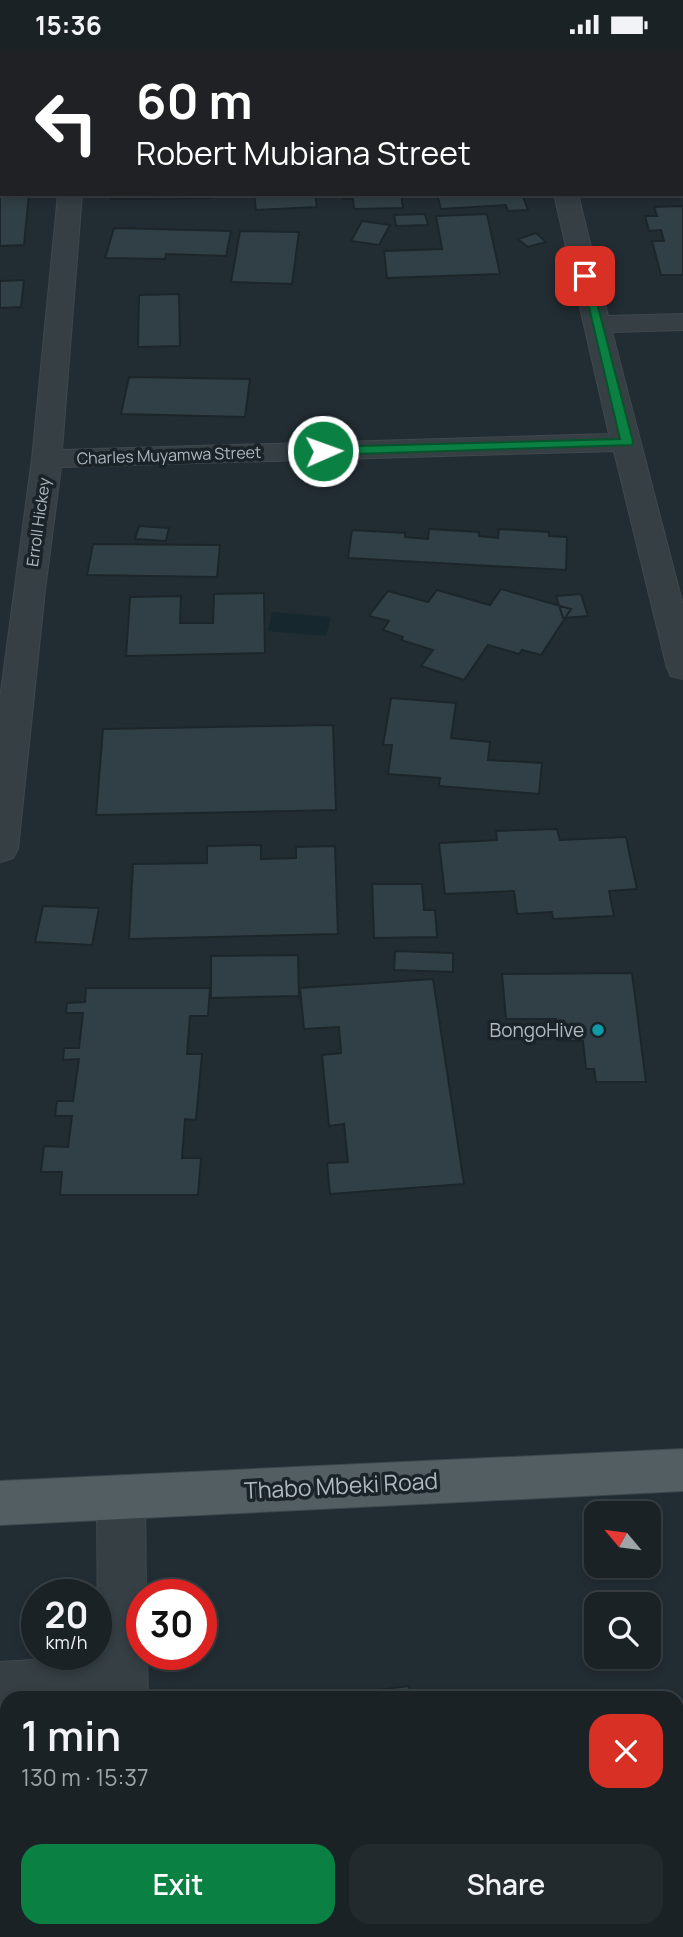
<!DOCTYPE html>
<html lang="en">
<head>
<meta charset="utf-8">
<style>
	:root { --surface:#1a2226; --page:#232a2e; --text:#f1f3f6; --muted:#9fa4a7; --line:#383f43; --accent:#0b8043 }
	body { margin:0; font-family:Manrope,sans-serif; background:var(--page); color:var(--text); height:100vh; display:flex; flex-direction:column; font-size:26px; white-space:nowrap }
	* { box-sizing:border-box; margin:0 }
	p { font-size:23px; color:var(--muted) }
	.icon { flex:none; width:38px; height:38px; fill:none; stroke:currentColor; stroke-width:2; stroke-linecap:round; stroke-linejoin:round }
	.map { position:relative; flex:1; overflow:hidden }
	.sheet { position:absolute; left:0px; top:1642px; width:684px; height:247px; display:flex; flex-direction:column; background:var(--surface); border-radius:21px 21px 0 0; box-shadow:0 4px 10px #0003,0 0 0 2px var(--line) }
	.sheet>* { flex:none }
	.guide { position:absolute; left:0px; top:0px; width:684px; height:147px; box-shadow:0 4px 10px #0003,0 0 0 2px var(--line); background:#202124; color:#fff; overflow:hidden }
	.needle { width:46px; rotate:299deg }
	.fabs { position:absolute; left:584px; top:1452px; display:grid; gap:14px }
	.fabs a { display:grid; place-items:center; width:77px; height:77px; border-radius:14px; background:var(--surface); box-shadow:0 4px 10px #0003,0 0 0 2px var(--line); font-size:35px }
	.speed { position:absolute; left:21px; top:1530px; display:flex; gap:14px; font-size:35px; font-weight:700; text-align:center }
	.speed>* { display:grid; place-content:center; width:91px; height:91px; border-radius:50%; background:var(--surface); box-shadow:0 4px 10px #0003,0 0 0 2px var(--line); line-height:1 }
	.speed small { font-size:18px; font-weight:400 }
	.speed .limit { border:10px solid #d22; background:#fff; color:#111 }
	.pin { position:absolute; display:grid; place-items:center; width:60px; height:60px; color:#fff; margin:-30px; border-radius:14px; box-shadow:0 4px 10px #0006 }
	.me { position:absolute; width:77px; margin:-38px; rotate:88deg; stroke-linejoin:round; filter:drop-shadow(0 0 5px #0008) }
	.turn { display:flex; align-items:center; gap:24px; height:147px; padding:0 21px; font-size:32px }
	.turn .icon { width:91px; height:91px; stroke-width:2.5 }
	.turn b { display:block; font-size:49px; line-height:60px }
	.round { display:grid; place-items:center; flex:none; width:74px; height:74px; border-radius:21px; background:var(--page) }
	.summary { display:flex; align-items:center; justify-content:space-between; height:119px; padding:0 21px }
	h1 { font-size:42px; font-weight:600; line-height:52px }
	.button { display:flex; gap:14px; margin-top:auto; padding:14px 21px }
	.button a { flex:1; height:80px; border-radius:21px; background:var(--accent); color:#fff; font-size:28px; font-weight:600; line-height:80px; text-align:center }
	.button a+a { background:var(--page); color:var(--text) }
	.status { display:flex; justify-content:space-between; align-items:center; height:49px; padding:0 35px; background:var(--surface); direction:ltr }
	.status svg { height:19px; fill:currentColor }
	.map>svg:first-child { display:block }
	.water { fill:#17272e }
	.building { fill:#314046; stroke:#1c262a; stroke-width:2 }
	.lines { fill:none; stroke-linecap:round; stroke-linejoin:round }
	.minor-casing { stroke:#3e484d; stroke-width:2 }
	.major-casing { stroke:#3e484d; stroke-width:2 }
	.minor { fill:#353f44; fill-rule:evenodd }
	.major { fill:#535e63; fill-rule:evenodd }
	.route { fill:#0b8043; stroke:#07532c; stroke-width:2 }
	.culture-dot { fill:#0f9aa8; stroke:#1a2428; stroke-width:2.5 }
	.labels { text-anchor:middle; stroke-width:7; stroke-linejoin:round; paint-order:stroke }
	.far-street-label { font-size:16px; fill:#afbac0; stroke:#1a2428 }
	.poi-label { font-size:19px; fill:#afbac0; stroke:#1a2428; text-anchor:end }
	.near-street-label { font-size:23px; fill:#afbac0; stroke:#1a2428 }
</style>
</head>
<body>
<div class="status"><b>15:36</b><svg viewBox="0 0 49 12"><path d="M0 12V9h3v3zM5 12V6h3v6zM10 12V3h3v9zM15 12V0h3v12zM26 1h20v11H26zM47 4h2v5h-2z"/></svg></div>
<div class="map">
<svg width="683" height="1888" viewBox="0 0 683 1888">
	<rect width="100%" height="100%" fill="#222d33"/>
	<path class="water" d="M272 563 331 568 326 587 268 582Z"/>
	<path class="building" d="M29 145 24 196 0 197V146Z
		M110 145H211L212 149 110 150Z
		M254 145H315L317 158 256 161Z
		M343 145H401L403 159 354 160 353 150H343Z
		M437 145H522L528 161 508 162 506 156 441 160Z
		M683 157V226H661L652 192H664L661 181 649 182 645 167H657L654 158Z
		M425 165 428 176 396 177 394 166Z
		M487 165 500 225 387 229 384 202 442 200 436 167Z
		M362 172 390 176 379 196 351 192Z
		M114 179 231 182 226 207 166 205 165 210 105 209Z
		M240 182 299 183 292 235 231 233Z
		M536 184 546 193 528 198 518 190Z
		M24 231 21 258 0 259V232Z
		M179 245 180 297 138 298 139 246Z
		M129 328 250 330 245 368 121 365Z
		M139 477 169 479 166 492 135 490Z
		M429 480 479 483V487L498 489 499 480 549 483V487L567 488 566 521 348 509 352 481 405 484V488L428 490Z
		M93 495 220 496 217 528 87 526Z
		M501 540 571 560 541 606 522 601 519 605 488 596 464 631 421 617 433 601 401 591 403 588 383 581 389 572 369 567 388 542 428 553 437 541 490 556Z
		M264 544 265 604 126 607 130 548 181 547 180 574H213L214 545Z
		M581 545 588 567 563 569 556 547Z
		M391 649 456 654 451 689 490 693 488 711 542 714 539 745 439 737 440 729 388 725 392 696H383Z
		M333 676 336 761 96 766 103 680Z
		M557 780 560 791 626 788 637 840 609 842 614 867 553 870 552 863 517 865 514 842 445 845 439 794 497 791 496 782Z
		M261 796V810L296 809V798L335 797 338 885 129 890 133 815 207 814V797Z
		M372 835H422L424 861H435L437 888 374 889Z
		M43 857 99 859 92 896 35 893Z
		M395 902 453 904V923L394 921Z
		M298 906 299 947 211 949V907Z
		M632 924 646 1033H596L594 1020H586L583 992H558L556 970H506L502 925Z
		M433 930 464 1135 330 1145 327 1114 348 1113 344 1075 329 1077 322 1006 341 1004 339 978 304 980 300 939Z
		M86 939H210L208 967H190L187 1005H202L196 1071 185 1070 182 1109H201L198 1146H60L62 1123H41L44 1097 68 1098 72 1067H55L57 1052H73L79 1010 63 1011 64 999H79L83 964H66L67 954 85 953Z
		M409 1637 410 1648H316H320Z
		M200 1881H443L444 1888H200Z"/>
	<g class="lines">
		<g class="minor-casing">
			<path id="minor" d="M71 0H93V2H71Z
				M308 0H332L307 2Z
				M522 0H544L545 2H523Z
				M58 145H82L62 401 609 385 554 145H578L608 267 683 265V281L612 283 683 556V630L671 627 667 619 614 402 61 418 45 541 18 800 13 809 0 813V650L32 410Z
				M121 1426 138 1433 145 1448 146 1545H142V1605H147L148 1648H7V1662L0 1663V1613L98 1607 97 1448 104 1433Z
				M98 1881H152V1888H98Z"/>
		</g>
		<g class="major-casing">
			<path id="major" d="M683 1400V1442L0 1476V1432Z"/>
		</g>
		<use href="#minor" class="minor"/>
		<use href="#major" class="major"/>
	</g>
	<path class="route" d="M581 224 590 227 633 393 632 396 323 406 317 402 323 398 620 390Z"/>
	<circle class="culture-dot" cx="598" cy="981" r="7"/>
	<g class="labels">
		<g class="far-street-label">
			<text transform="translate(169 406) rotate(-2)" y="6">Charles Muyamwa Street</text>
			<text transform="translate(38 473) rotate(-82)" y="6">Erroll Hickey</text>
		</g>
		<g class="poi-label">
			<text x="584" y="988">BongoHive</text>
		</g>
		<g class="near-street-label">
			<text transform="translate(341 1437) rotate(-3)" y="8">Thabo Mbeki Road</text>
		</g>
	</g>
</svg>
<div class="fabs">
<a><svg class="needle" viewBox="-14 -14 28 28"><path d="M0-13l5 13h-10z" fill="#e53935"/><path d="M0 13l5-13h-10z" fill="#9fa4a7"/></svg></a>
<a><svg class="icon" aria-label="search" viewBox="0 0 24 24"><circle cx="10" cy="10" r="6"/><path d="M15 15l6 6"/></svg></a>
</div>
<div class="speed"><div>20<small>km/h</small></div><div class="limit">30</div></div>
<div class="pin" style="left:585px;top:227px;background:#d93025"><svg class="icon" aria-label="arrive" viewBox="0 0 24 24"><path d="M6 21V4h12l-3 4 3 4H6"/></svg></div>
<svg class="me" style="left:323px;top:402px" viewBox="-20 -20 40 40"><circle r="17" fill="#0b8043" stroke="#fff" stroke-width="3"/><path d="M0-11L8 9 0 5-8 9z" fill="#fff"/></svg>
<div class="guide">
<div class="turn"><svg class="icon" aria-label="left" viewBox="0 0 24 24"><path d="M17 20v-9H6M10 6l-5 5 5 5"/></svg><div><b>60 m</b>Robert Mubiana Street</div></div>
</div>
<section class="sheet">
<div class="summary"><div><h1>1 min</h1><p>130 m · 15:37</p></div><a class="round" style="background:#d93025;color:#fff"><svg class="icon" aria-label="close" viewBox="0 0 24 24"><path d="M6 6l12 12M18 6L6 18"/></svg></a></div>
<div class="button"><a>Exit</a><a>Share</a></div>
</section>
</div>
</body>
</html>
